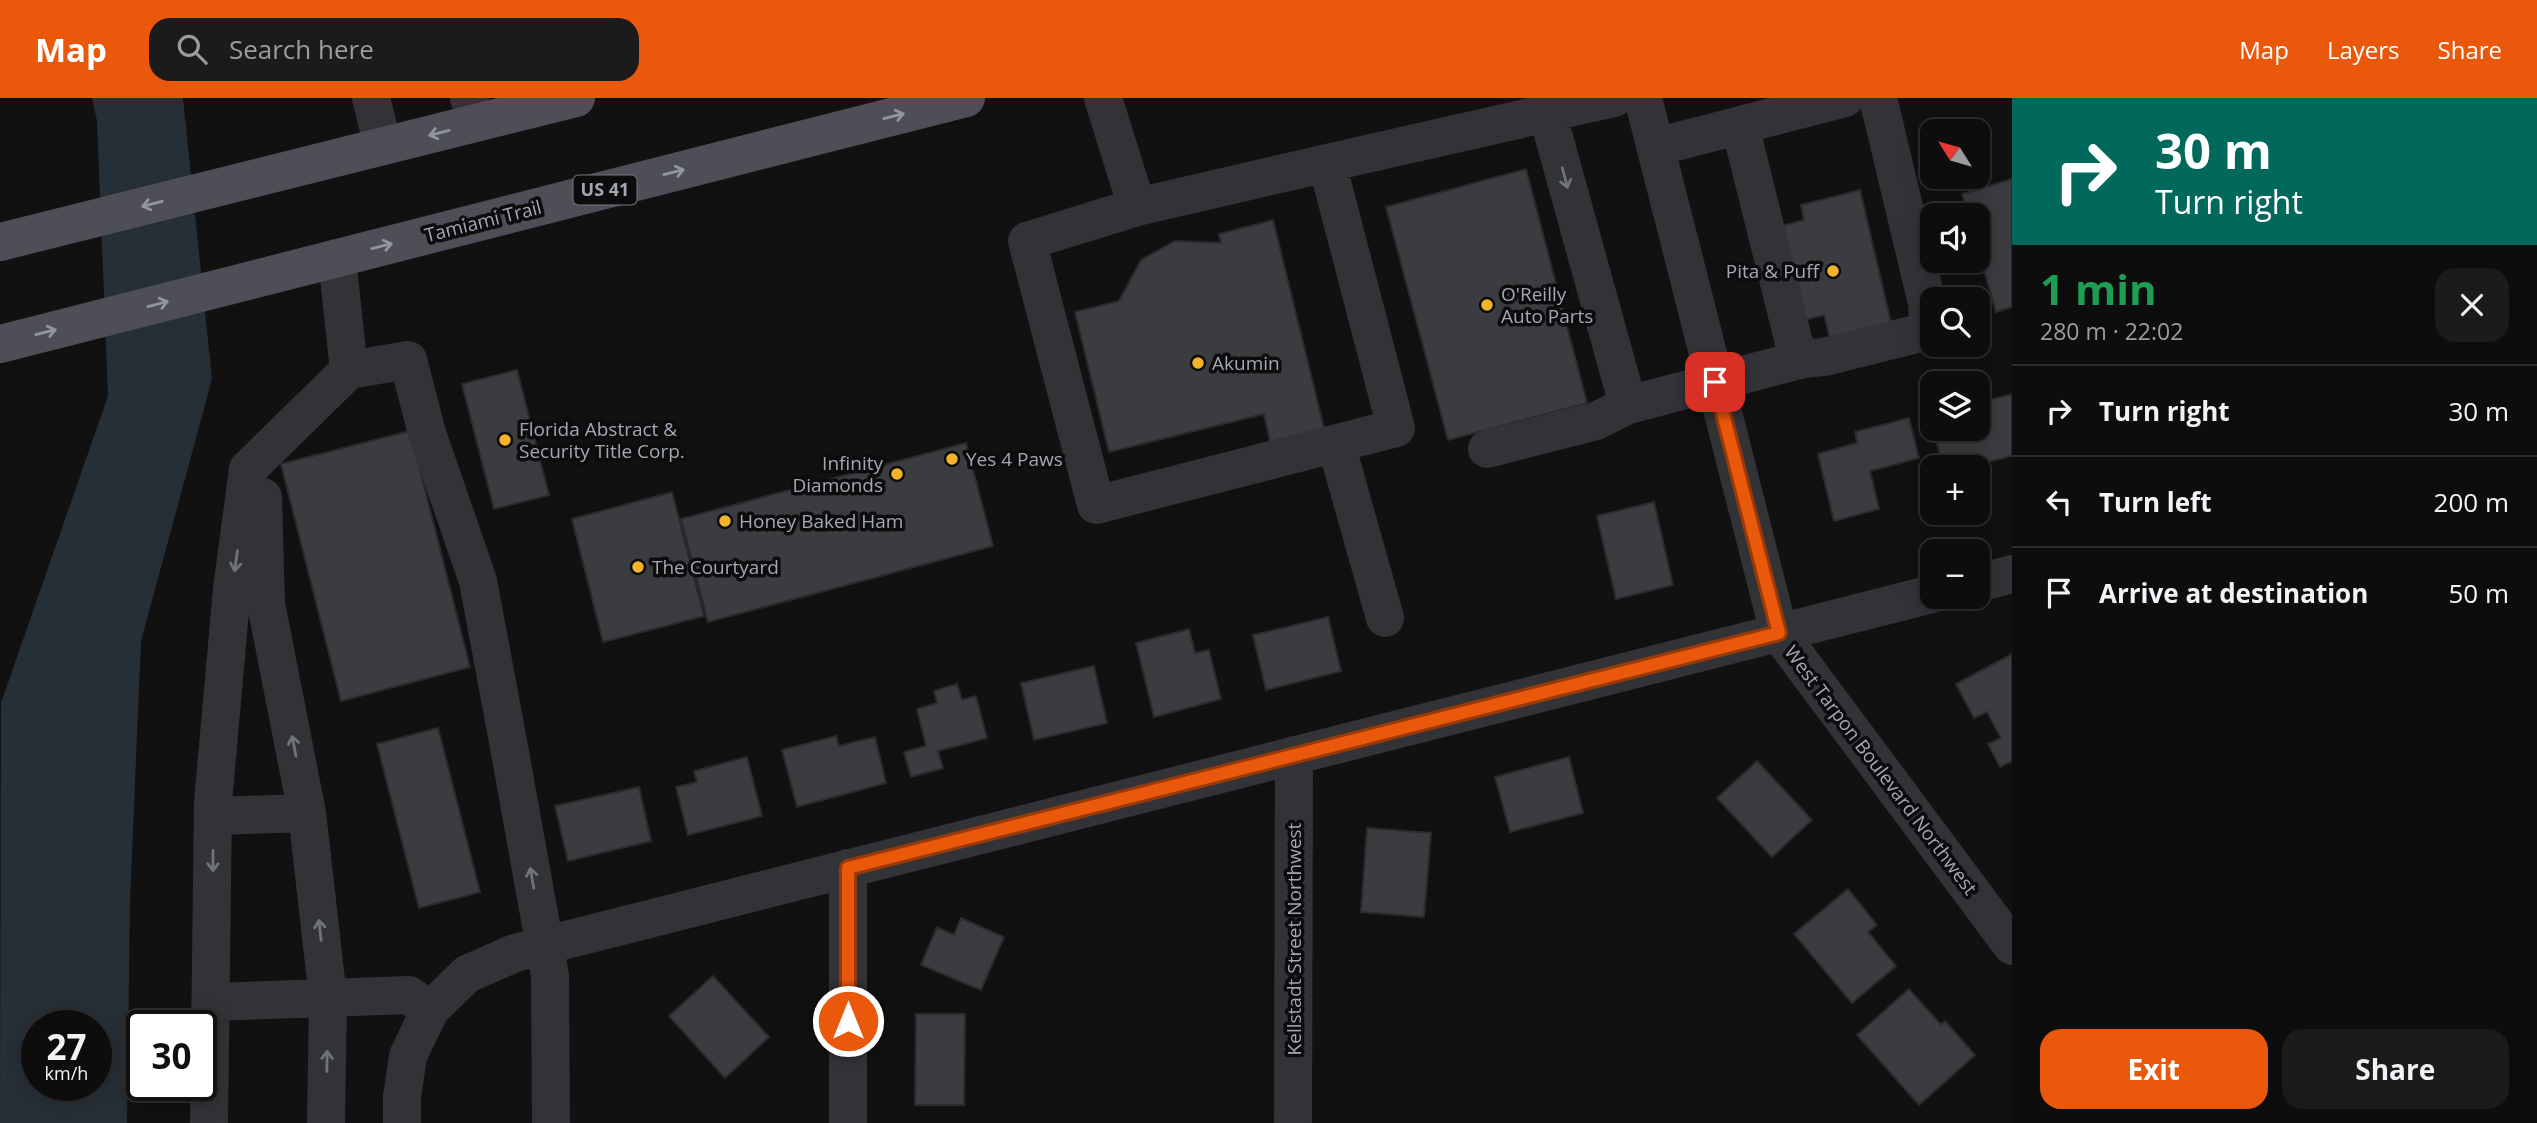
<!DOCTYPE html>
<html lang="en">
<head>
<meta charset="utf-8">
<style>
	:root { --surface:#0d0d0e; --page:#1b1b1c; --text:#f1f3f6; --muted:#9a9c9e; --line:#2d2d2e; --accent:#ea580c }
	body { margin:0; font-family:"Open Sans",sans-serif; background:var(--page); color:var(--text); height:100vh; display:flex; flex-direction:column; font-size:26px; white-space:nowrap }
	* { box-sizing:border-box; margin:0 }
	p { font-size:23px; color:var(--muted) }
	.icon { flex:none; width:38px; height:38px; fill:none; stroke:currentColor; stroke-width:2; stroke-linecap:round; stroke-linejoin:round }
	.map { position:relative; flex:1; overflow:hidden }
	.panel { display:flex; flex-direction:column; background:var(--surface); width:525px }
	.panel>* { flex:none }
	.top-card { background:#00695c; color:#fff; overflow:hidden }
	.needle { width:46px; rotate:307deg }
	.controls { position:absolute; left:1920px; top:21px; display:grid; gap:14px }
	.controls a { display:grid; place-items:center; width:70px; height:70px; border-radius:14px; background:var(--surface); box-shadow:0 4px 18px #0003,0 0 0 2px var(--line); font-size:35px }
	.speed { position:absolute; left:21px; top:912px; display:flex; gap:14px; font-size:35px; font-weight:700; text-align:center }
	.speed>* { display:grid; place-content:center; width:91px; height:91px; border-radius:50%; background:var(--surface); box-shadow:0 4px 18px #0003,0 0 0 2px var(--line); line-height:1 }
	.speed small { font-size:18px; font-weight:400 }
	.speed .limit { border:4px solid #111; border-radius:10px; background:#fff; color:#111 }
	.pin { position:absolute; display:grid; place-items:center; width:60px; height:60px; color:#fff; margin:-30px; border-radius:14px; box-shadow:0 4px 10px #0006 }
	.me { position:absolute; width:77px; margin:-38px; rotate:0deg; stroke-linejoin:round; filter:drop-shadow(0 0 5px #0008) }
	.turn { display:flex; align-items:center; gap:24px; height:147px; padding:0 28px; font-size:32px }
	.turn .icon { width:91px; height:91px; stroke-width:2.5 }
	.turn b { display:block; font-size:49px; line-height:60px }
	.round { display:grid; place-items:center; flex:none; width:74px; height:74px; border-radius:21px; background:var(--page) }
	.head { display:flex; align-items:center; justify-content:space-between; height:119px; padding:0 28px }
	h1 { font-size:42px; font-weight:700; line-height:52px; color:#1e9e55 }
	.button { display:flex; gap:14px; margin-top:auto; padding:14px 28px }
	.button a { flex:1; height:80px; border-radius:21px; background:var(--accent); color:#fff; font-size:28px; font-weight:700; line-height:80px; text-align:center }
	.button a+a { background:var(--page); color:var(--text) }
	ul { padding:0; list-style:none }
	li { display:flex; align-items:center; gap:21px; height:91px; padding:0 28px; border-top:2px solid var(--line) }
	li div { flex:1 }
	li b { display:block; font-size:26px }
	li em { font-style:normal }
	header { display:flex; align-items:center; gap:42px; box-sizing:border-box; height:98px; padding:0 35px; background:var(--accent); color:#fff }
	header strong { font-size:33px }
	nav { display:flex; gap:38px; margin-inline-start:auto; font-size:24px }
	.search { width:490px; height:63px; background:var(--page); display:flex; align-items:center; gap:18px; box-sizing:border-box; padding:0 24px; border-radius:21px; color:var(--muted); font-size:26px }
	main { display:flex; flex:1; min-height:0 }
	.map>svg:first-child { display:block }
	.water { fill:#272f36; fill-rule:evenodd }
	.building { fill:#3b3c3f; stroke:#2b2b2e; stroke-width:2 }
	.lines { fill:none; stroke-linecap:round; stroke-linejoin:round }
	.minor { stroke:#323337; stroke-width:38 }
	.major { stroke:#4e4f56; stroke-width:38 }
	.oneway { stroke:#9195a0 }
	.oneway2 { stroke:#70737b }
	.route-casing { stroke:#983908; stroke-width:18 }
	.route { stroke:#ea580c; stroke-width:12 }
	.poi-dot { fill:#f2b329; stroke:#0c0c0d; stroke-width:2.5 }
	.labels { text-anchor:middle; stroke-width:7; stroke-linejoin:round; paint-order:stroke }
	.shield { fill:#0c0c0d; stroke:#757881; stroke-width:2 }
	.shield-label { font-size:18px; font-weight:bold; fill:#a2a7b3 }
	.street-label { font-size:19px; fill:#a2a7b3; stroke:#0c0c0d }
	.poi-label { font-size:19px; fill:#a2a7b3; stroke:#0c0c0d; text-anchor:start }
</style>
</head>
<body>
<header>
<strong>Map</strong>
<div class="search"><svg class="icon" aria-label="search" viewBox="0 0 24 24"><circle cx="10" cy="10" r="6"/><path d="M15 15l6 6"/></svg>Search here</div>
<nav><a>Map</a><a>Layers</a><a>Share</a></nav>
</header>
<main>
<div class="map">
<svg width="2012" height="1025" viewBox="0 0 2012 1025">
	<rect width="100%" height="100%" fill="#111112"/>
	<path class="water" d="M92 0H183L212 281 141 543 130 804 127 1025H0L1 605 108 298 97 23ZM37 928H96V987H37Z"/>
	<path class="building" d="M1526 71 1587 305 1448 342 1386 109Z
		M2012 81V209L1996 214 1978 151V117H1968L1962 96Z
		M1860 92 1892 229 1831 244 1824 217 1800 223 1777 129 1804 122 1801 107Z
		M1273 122 1325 334 1271 348 1264 316 1109 354 1075 214 1119 203 1141 162 1175 143 1221 145 1219 136Z
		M517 272 549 397 494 411 462 286Z
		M2012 296V358L1967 369H1943L1933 331H1978V305Z
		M1909 320 1919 360 1870 373 1879 411 1834 423 1818 356 1857 345 1855 334Z
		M410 333 470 569 341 603 281 366Z
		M966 345 993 448 708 524 681 421Z
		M672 394 704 518 603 544 572 421Z
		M1654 404 1673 487 1616 501 1597 418Z
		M1328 519 1341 573 1266 592 1253 537Z
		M1189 531 1195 555 1209 552 1221 601 1154 619 1136 545Z
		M2012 556V663L2000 669 1988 646 2001 640 1987 614 1974 620 1956 586Z
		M1094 568 1107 625 1034 642 1021 585Z
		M957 586 962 602 976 598 987 640 938 653 943 670 911 679 904 654 926 648 917 611 937 605 934 593Z
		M438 630 480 794 419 810 377 646Z
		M836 638 839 648 875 639 886 685 797 709 782 652Z
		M747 659 762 718 688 737 676 689 697 684 694 673Z
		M1569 659 1583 715 1510 734 1495 679Z
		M1757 663 1812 722 1772 759 1717 700Z
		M639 689 651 743 568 763 555 708Z
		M1367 730 1431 735 1424 819 1361 814Z
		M1848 791 1877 827 1868 834 1896 868 1852 905 1794 836Z
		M961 820 1004 839 981 892 921 867 937 829 954 837Z
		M713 878 769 939 725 980 669 918Z
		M1909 891 1941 927 1945 923 1975 957 1919 1007 1857 937Z
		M916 916H965L964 1007H915Z"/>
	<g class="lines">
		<path class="minor" d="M371 0 383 48
			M469 0 476 25
			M1103 0 1137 109 1027 143 1096 407 1396 330 1327 65 1614 0
			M1643 0 1779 535 2012 848
			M1547 14 1628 307
			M1740 28 1794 245 1803 261 1824 259 1920 235 1928 222 1927 205 1878 0
			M1656 49 1845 0
			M1137 109 1327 65
			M337 160 349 272
			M1336 346 1385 520
			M1487 351 1596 323 1628 307 1803 261
			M263 399 266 506 307 715 328 900 326 1025
			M1978 485 2012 476
			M213 718 307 715
			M212 904 409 897 430 912
			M209 1025 213 704 232 491 248 371 349 272 408 262 427 335 478 483 507 638 550 877 551 1025
			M402 1025V999L408 958 430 912 467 876 515 855 1932 496
			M848 1025V770
			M1293 1025 1294 657"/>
		<path class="major" d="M0 144 576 0
			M0 246 966 0"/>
	</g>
	<defs><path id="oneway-shaft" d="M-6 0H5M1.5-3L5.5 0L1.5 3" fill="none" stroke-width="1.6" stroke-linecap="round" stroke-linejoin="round" transform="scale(1.75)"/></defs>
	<g class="oneway">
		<use href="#oneway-shaft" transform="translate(894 18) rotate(-14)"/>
		<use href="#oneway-shaft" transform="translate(439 35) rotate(166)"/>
		<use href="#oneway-shaft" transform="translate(674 74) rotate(-14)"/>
		<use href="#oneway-shaft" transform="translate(152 106) rotate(166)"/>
		<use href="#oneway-shaft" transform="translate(382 148) rotate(-14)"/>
		<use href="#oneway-shaft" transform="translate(158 206) rotate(-15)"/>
		<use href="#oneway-shaft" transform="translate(46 234) rotate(-14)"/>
	</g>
	<g class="oneway2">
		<use href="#oneway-shaft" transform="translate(1565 80) rotate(75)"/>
		<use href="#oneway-shaft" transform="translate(236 463) rotate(98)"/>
		<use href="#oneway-shaft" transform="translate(294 648) rotate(-101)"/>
		<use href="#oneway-shaft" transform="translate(213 763) rotate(90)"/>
		<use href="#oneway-shaft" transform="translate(532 780) rotate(-100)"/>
		<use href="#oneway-shaft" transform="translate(320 832) rotate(-96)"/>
		<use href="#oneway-shaft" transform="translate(327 963) rotate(-89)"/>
	</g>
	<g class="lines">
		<g class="route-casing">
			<path id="route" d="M848 923V770L1779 535 1715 284"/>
		</g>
		<use href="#route" class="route"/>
	</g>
	<g class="poi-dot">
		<circle cx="1833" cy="173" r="7"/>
		<circle cx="1487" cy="207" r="7"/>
		<circle cx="1198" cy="265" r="7"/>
		<circle cx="505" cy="342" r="7"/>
		<circle cx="952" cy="361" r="7"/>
		<circle cx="897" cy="376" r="7"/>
		<circle cx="725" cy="423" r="7"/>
		<circle cx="638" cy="469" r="7"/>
	</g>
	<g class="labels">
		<rect class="shield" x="573.5" y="77.5" width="63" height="29" rx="5"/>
		<g class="shield-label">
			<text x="605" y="98">US 41</text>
		</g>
		<g class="street-label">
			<text transform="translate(483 123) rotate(-14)" y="7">Tamiami Trail</text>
			<text transform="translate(1881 672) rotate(53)" y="7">West Tarpon Boulevard Northwest</text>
			<text transform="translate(1294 841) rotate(-90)" y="7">Kellstadt Street Northwest</text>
		</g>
		<g class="poi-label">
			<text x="1819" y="180" text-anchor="end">Pita &amp; Puff</text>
			<text x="1501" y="203">O'Reilly<tspan x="1501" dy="22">Auto Parts</tspan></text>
			<text x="1212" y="272">Akumin</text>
			<text x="519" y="338">Florida Abstract &amp;<tspan x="519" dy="22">Security Title Corp.</tspan></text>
			<text x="966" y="368">Yes 4 Paws</text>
			<text x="883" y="372" text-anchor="end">Infinity<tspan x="883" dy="22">Diamonds</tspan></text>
			<text x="739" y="430">Honey Baked Ham</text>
			<text x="652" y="476">The Courtyard</text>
		</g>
	</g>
</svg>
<div class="controls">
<a><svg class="needle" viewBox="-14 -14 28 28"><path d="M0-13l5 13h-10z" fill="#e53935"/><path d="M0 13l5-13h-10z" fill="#9a9c9e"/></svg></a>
<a><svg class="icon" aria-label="sound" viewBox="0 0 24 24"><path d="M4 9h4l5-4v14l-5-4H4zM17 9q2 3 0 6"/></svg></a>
<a><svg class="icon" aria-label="search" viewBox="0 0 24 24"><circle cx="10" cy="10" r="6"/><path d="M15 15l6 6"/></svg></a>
<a><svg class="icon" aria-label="layers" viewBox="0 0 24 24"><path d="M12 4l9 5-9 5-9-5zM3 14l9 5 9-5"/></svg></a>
<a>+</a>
<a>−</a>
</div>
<div class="speed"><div>27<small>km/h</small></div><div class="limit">30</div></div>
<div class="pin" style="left:1715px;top:284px;background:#d93025"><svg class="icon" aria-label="arrive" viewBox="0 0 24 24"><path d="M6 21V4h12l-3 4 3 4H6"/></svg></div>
<svg class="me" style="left:848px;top:923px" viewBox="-20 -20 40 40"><circle r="17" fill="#ea580c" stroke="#fff" stroke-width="3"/><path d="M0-11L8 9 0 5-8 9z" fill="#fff"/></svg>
</div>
<section class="panel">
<div class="top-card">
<div class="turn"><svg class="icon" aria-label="right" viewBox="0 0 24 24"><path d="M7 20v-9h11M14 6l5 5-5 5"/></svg><div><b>30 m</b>Turn right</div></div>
</div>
<div class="head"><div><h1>1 min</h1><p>280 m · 22:02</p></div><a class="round"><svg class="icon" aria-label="close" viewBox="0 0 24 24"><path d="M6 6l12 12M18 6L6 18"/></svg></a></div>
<ul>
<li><svg class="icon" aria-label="right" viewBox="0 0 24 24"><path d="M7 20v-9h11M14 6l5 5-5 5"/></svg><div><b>Turn right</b></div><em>30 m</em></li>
<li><svg class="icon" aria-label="left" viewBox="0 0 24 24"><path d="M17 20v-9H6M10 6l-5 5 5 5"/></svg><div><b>Turn left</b></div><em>200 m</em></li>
<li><svg class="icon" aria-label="arrive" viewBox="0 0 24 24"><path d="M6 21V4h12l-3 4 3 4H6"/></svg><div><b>Arrive at destination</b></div><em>50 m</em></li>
</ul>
<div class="button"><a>Exit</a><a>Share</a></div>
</section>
</main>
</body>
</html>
